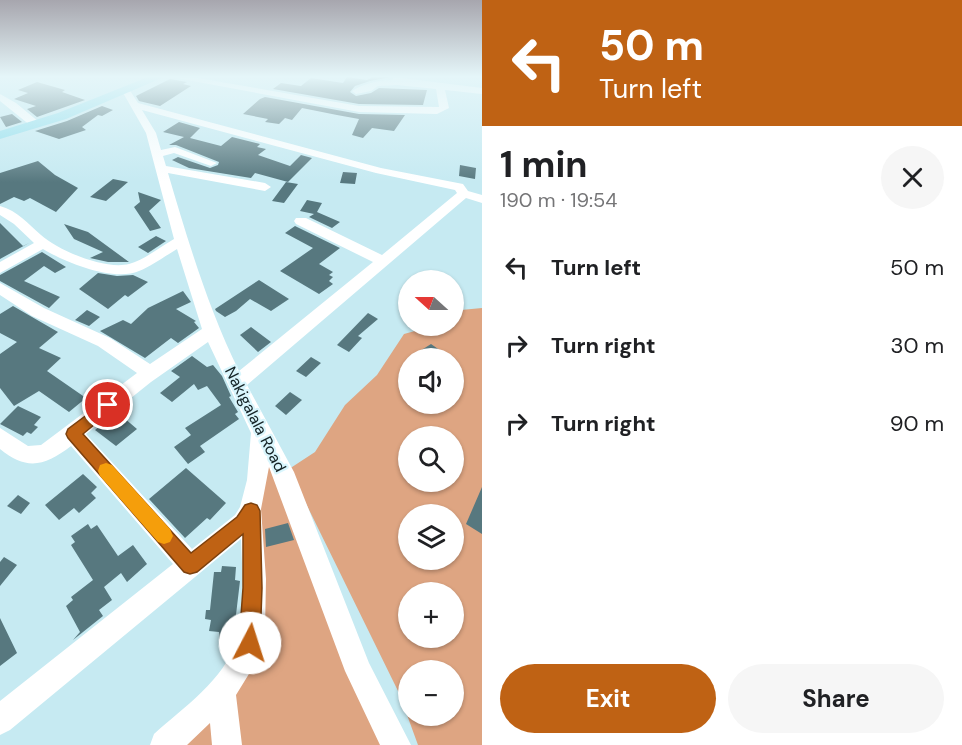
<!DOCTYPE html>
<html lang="en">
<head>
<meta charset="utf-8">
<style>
	:root { --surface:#fff; --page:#f6f6f6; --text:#202124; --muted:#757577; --accent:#bf6214 }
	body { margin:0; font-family:"DM Sans",sans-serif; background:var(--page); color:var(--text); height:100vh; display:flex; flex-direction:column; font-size:22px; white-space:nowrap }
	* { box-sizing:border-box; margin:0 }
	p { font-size:20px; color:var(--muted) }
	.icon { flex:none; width:33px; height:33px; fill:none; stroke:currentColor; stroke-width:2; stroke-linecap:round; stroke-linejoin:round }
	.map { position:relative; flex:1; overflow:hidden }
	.details { display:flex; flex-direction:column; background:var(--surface); width:480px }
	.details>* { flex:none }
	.guide { background:#bf6214; color:#fff; overflow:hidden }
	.needle { width:39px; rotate:291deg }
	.tools { position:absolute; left:398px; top:270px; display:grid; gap:12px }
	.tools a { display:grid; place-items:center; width:66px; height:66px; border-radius:50%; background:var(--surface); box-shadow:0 2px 4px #0004; font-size:30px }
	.pin { position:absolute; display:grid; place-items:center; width:51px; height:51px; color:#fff; margin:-26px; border:3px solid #fff; border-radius:50%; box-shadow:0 2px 6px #0007 }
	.me { position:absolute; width:66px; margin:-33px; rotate:5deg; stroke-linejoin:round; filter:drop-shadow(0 0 4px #0008) }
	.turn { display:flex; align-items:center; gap:21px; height:126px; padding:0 18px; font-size:27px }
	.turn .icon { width:78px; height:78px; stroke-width:2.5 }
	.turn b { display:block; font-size:42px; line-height:51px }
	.round { display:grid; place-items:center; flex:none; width:63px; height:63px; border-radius:32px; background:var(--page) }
	.overview { display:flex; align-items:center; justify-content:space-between; height:102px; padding:0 18px }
	h1 { font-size:36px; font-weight:700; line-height:45px }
	.primary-button { display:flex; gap:12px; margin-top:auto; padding:12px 18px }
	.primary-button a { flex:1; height:69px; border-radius:36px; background:var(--accent); color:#fff; font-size:24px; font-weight:700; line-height:69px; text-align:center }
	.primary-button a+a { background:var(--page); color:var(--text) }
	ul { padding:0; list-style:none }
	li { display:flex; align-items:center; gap:18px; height:78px; padding:0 18px }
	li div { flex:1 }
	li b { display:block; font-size:22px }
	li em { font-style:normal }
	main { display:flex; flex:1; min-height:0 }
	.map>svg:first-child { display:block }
	.green { fill:#dea582; fill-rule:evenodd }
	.building { fill:#57787f }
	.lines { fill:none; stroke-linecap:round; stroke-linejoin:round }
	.minor { fill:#fff; fill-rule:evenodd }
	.major { fill:#94dfed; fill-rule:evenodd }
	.route { fill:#bf6214; stroke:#7c400d; stroke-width:1.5 }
	.slow { fill:#f59e0b }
	.labels { text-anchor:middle; stroke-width:4.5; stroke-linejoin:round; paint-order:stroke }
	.street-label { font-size:16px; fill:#142225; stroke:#d9f6fd }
</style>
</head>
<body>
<main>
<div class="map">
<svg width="482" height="745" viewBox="0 0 482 745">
	<rect width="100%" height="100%" fill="#c6eaf2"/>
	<path class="green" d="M482 308V745H418L399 693 289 469 315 452 345 405 377 375 404 334 433 326H453V318L461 310ZM408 358H453V404H408ZM408 436H453V482H408ZM408 514H453V560H408ZM408 592H453V638H408ZM408 670H453V716H408Z
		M268 456 405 745H151L223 677 265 584 258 502Z"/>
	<path class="building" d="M347 77 367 80 373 77H391L370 81 355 86 350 92 356 96 371 93 379 88 427 90 423 105 359 104 273 89 281 83 301 86 311 78 343 83Z
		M170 79 187 82 183 84 191 86 160 106 139 101 136 96Z
		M37 82 65 90 62 92 85 100 37 117 27 109 36 106 14 99 28 93 18 90Z
		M265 97 359 114 405 115 394 131 372 128 363 138 352 135 359 119 337 115 302 108 292 120 285 118 279 124 265 122 268 119 243 114 260 99Z
		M102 106 113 110 102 116 98 115 82 127 86 130 59 139 35 131 67 121Z
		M12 114 22 122 6 127 0 117Z
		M179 122 200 128 190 138 221 146 232 137 260 144 257 147 266 149 258 155 290 166 301 155 312 158 288 182 255 173 251 178 189 168 172 160 178 157 210 168 218 165 219 162 176 145H169L184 137 163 132Z
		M38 161 55 175 78 188 56 212 30 198 24 201 14 197 0 204V173Z
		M460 165 476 168 475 179 459 176Z
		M343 172 357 173 355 184 340 183Z
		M113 179 128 182 106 201 90 197Z
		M286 182 298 184 284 203 272 201Z
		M138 192 161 200 149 211 161 228 150 231 134 207 140 202Z
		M307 200 322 203 317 212 340 222 332 228 309 217 314 214 300 211Z
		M0 223 23 246 29 243 0 259Z
		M64 224 88 232 129 262H108L90 258 103 252 74 239Z
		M295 226 340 248 319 264 333 272 329 275 333 277 329 281 333 284 319 294 280 271 313 248 285 233Z
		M156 236 166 241 148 253 138 247Z
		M42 252 66 267 55 273 44 266 24 281 60 297 49 308 0 281V275Z
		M98 273 117 276 133 275 148 282 128 297 125 295 108 309 79 289Z
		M259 280 289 299 271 311 250 299 236 311 225 317 216 311 215 309Z
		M183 291 191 302 176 309 196 321 194 322 199 328 178 343 171 338 145 358 100 331 123 320 131 324 148 308Z
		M13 306 58 332 39 348 61 358 47 371 86 398 69 412 39 391 14 406 0 388V354L17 342 0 333V314Z
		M87 310 100 317 89 326 75 320Z
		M368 313 378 319 358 336 362 338 349 352 337 345Z
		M251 327 271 342 258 352 240 335Z
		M431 344 441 351 430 358H409Z
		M192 356 207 367 213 365 222 376 231 396 229 397 238 412 235 414 239 419 200 446 205 452 188 464 174 447 191 435 185 428 221 405 207 386 198 390 194 384 172 402 160 393 180 377 171 371Z
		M311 357 321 363 306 377 296 371Z
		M290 392 302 400 286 415 275 406Z
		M18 406 41 417 34 425 38 427 31 434 27 432 23 436 0 424Z
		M117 412 137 429 116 446 95 430Z
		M186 468 226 503 210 520 207 518 185 538 149 499Z
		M83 474 97 487 91 493 96 498 79 513 74 508 59 520 45 505Z
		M482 487V534L466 524Z
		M18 495 30 503 21 514 7 506Z
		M288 523 294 540 266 547 265 529Z
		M88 524 91 529 97 525 118 556 133 545 147 564 127 582 121 573 104 587 112 600 99 610 103 616 73 640 80 632 66 606 73 600 71 597 93 580 71 545 75 542 71 536Z
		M4 557 17 565 0 586V562Z
		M222 566 236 567 235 580 240 581 233 640 219 639V632L209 631 211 620 205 619 206 610H210L214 572H221Z
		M0 618 17 653 0 666Z"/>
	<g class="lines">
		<path class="minor" d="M171 77H192L359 106 439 107 436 89 397 85 378 86 371 91 356 94 352 91C363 84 377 80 392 80L394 77 482 88V94L445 90 449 108 437 114 359 112Z
			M126 88 129 89 138 103 381 168 463 184 468 191 482 195V203L466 198 247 385 294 472 369 663 411 745H380L345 671 269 467 261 509 266 579 265 631 252 669 236 695 242 745H212L210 723 187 745H150L154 734C183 708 225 679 236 641 246 609 242 572 241 539L10 730 0 735V701L173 564 71 446C45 466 27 471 0 449V428L28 446 41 445 137 373 98 346 32 316 0 295V283L44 308 110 338 150 364 202 329 177 249C165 256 152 266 139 271 114 282 66 263 43 249L0 273V262L34 243 14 224 0 215V206C18 211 28 224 41 235 59 251 105 270 129 264 144 260 160 247 174 239L146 133 122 91ZM142 110 376 173 455 190 457 193 382 255 306 218H296L294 221 296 224 373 262 239 371C208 308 188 241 168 173L265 191 271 187 265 183 166 166 163 156 174 153 211 166 217 163 175 147 161 150 156 133ZM208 342 251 433 247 480 240 507 235 515 192 549 86 434 151 382Z
			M0 94 16 103 39 122V126H31L0 101Z"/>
		<path class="major" d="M148 77H164L66 119 0 139V131L58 113Z"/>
	</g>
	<linearGradient id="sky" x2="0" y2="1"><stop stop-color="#a7a6ae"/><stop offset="0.42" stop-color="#e5f6f9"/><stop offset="1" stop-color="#e5f6f9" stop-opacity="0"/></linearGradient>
	<rect width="482" height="182" fill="url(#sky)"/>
	<path class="route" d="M108 399 113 401 115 405 113 409 83 434 191 553 237 517 245 505 251 503 257 505 260 511 262 588 260 643 257 650 250 653 242 650 239 643 243 588V534L197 572 190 574 184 572 68 438 66 434 68 429Z"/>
	<path class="slow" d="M106 463 112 465 170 529 173 536 170 542 164 544 158 542 100 476 98 471 100 465Z"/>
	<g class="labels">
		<g class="street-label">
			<text transform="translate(256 419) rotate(63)" y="6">Nakigalala Road</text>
		</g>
	</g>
</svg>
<div class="tools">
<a><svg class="needle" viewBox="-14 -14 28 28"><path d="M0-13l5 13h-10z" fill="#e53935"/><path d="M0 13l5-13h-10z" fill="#757577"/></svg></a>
<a><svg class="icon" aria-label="sound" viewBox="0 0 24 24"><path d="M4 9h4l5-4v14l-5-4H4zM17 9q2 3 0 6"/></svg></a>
<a><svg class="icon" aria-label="search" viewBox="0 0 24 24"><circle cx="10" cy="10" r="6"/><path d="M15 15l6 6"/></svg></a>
<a><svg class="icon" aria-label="layers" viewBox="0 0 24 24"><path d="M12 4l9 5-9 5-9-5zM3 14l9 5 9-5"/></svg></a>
<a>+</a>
<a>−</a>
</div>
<div class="pin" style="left:108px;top:405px;background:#d93025"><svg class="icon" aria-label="arrive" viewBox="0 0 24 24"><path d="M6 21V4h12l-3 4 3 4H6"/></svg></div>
<svg class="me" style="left:250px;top:643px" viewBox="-20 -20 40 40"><circle r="19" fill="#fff"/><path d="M0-13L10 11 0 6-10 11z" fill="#bf6214"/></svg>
</div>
<section class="details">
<div class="guide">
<div class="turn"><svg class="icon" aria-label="left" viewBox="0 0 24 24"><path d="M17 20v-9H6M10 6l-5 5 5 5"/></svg><div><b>50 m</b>Turn left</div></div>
</div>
<div class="overview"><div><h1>1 min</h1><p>190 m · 19:54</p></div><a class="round"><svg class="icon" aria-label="close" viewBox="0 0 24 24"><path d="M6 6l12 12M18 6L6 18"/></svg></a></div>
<ul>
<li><svg class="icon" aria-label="left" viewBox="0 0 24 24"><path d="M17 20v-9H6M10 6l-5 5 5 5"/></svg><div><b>Turn left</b></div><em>50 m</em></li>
<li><svg class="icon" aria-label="right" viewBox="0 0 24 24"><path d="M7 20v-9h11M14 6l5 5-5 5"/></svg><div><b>Turn right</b></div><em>30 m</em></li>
<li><svg class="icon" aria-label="right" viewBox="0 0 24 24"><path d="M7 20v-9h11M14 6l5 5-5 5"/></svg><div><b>Turn right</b></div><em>90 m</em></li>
</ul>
<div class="primary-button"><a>Exit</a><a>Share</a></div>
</section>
</main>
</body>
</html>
